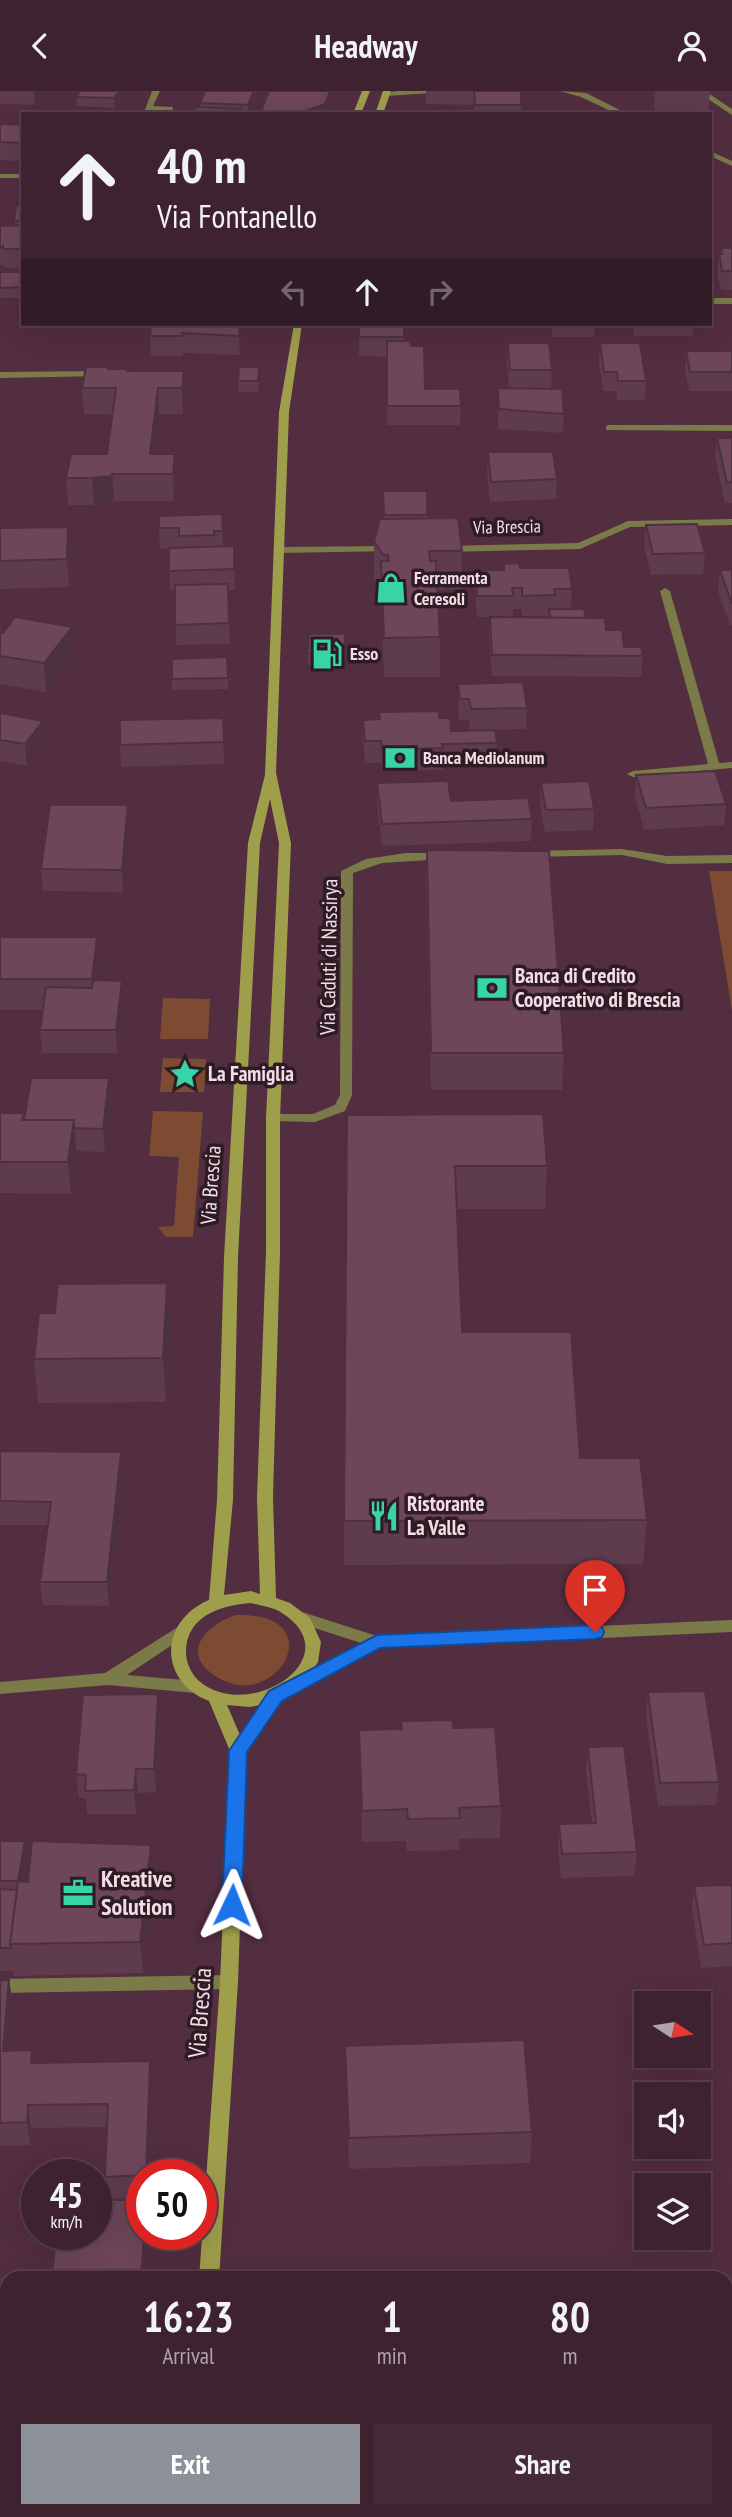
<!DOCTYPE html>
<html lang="en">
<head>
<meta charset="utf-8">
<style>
	:root { --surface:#3e2230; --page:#452a38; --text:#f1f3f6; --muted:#ada4ab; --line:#573f4c; --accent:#8c9099 }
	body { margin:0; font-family:"PT Sans Narrow",sans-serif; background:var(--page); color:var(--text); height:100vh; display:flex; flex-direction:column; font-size:26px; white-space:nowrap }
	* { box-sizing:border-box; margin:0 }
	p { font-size:23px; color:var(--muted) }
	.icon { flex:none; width:38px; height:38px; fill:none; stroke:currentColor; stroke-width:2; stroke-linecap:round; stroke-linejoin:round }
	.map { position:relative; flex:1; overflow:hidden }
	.drawer { position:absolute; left:0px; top:2180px; width:733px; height:247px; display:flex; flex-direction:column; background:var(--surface); border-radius:21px 21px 0 0; box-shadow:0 7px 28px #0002,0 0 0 2px var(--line) }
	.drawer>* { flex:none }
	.guide { position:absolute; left:21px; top:21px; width:691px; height:214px; border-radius:0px; box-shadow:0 7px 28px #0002,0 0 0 2px var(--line); background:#3e2230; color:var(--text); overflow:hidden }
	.needle { width:46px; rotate:102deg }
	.fabs { position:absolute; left:634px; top:1900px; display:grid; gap:14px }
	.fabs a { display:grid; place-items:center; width:77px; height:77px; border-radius:0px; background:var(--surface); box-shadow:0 7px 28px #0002,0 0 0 2px var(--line); font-size:35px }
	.speed { position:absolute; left:21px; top:2068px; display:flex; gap:14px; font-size:35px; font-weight:700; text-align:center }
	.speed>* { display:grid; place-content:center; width:91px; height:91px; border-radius:50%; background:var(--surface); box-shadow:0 7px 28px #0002,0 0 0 2px var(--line); line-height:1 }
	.speed small { font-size:18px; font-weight:400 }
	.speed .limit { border:10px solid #d22; background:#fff; color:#111 }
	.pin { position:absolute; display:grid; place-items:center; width:60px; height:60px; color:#fff; margin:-72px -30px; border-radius:50% 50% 50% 0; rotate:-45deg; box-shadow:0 0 7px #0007 }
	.pin .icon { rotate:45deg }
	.me { position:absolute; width:77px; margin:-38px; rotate:2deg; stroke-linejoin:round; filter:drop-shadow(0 0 5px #0008) }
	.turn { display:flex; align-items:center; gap:24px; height:147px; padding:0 21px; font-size:32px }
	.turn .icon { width:91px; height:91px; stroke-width:2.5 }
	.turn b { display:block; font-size:49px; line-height:60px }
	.lanes { display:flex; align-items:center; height:66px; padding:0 21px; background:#0003; justify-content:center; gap:35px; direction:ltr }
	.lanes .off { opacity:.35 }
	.eta { display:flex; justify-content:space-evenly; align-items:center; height:119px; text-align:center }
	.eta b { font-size:42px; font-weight:700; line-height:49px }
	.primary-button { display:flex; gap:14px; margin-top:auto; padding:14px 21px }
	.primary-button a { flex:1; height:80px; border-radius:0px; background:var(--accent); color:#fff; font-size:28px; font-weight:700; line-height:80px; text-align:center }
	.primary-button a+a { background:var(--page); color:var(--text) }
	header { display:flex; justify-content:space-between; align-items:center; height:91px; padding:0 21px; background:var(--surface); font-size:32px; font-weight:700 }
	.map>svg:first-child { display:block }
	.green { fill:#7c4b31 }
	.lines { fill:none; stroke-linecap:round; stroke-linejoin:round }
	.street { fill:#7b7b49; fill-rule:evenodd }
	.secondary { fill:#9e9e4b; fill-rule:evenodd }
	.wall { fill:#5f3c4d }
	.shaded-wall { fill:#4d313f }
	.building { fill:#6e465a; stroke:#4d313f; stroke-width:2 }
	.route { fill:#1a73e8; stroke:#114b97; stroke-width:2 }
	.labels { text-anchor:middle; stroke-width:7; stroke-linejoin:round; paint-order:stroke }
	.far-street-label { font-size:18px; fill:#f4dbe6; stroke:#2e1c25 }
	.far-poi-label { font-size:18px; font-weight:bold; fill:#f4dbe6; stroke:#2e1c25; text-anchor:start }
	.street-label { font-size:21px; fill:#f4dbe6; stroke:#2e1c25 }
	.poi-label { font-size:21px; font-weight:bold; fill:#f4dbe6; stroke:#2e1c25; text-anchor:start }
	.near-poi-label { font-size:24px; font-weight:bold; fill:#f4dbe6; stroke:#2e1c25; text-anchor:start }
	.near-street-label { font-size:24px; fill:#f4dbe6; stroke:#2e1c25 }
</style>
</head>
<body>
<header><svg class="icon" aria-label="back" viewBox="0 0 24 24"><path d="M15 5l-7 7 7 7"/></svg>Headway<svg class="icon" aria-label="person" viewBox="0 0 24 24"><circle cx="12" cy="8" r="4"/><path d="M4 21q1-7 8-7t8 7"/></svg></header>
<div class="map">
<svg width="732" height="2426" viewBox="0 0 732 2426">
	<rect width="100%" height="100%" fill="#532d40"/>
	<path class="green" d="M709 780H732V920Z
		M163 907 210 908 208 948H160Z
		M163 967 206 968 204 1001H160Z
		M153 1020 203 1021 193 1146H166L158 1136 174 1135 179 1066 149 1065Z
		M236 1524C336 1521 275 1627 214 1584 179 1560 208 1533 236 1524Z"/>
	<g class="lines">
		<path class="street" d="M152 0H160L153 15 173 16 172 23 145 19Z
			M397 0H436L432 2 386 5 382 3Z
			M560 0 586 2 628 23H617L581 6Z
			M696 0H705L732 18V24Z
			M710 60 732 70V75L710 65Z
			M0 83H23V87H0Z
			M710 207H732V213H710Z
			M105 280V284L102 285 0 287V281Z
			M609 334H732V340L606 339V335Z
			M732 428V434L630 436 580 458 444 461 439 458 444 455 578 452 628 430Z
			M393 455 397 456V460L278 462 273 459 278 456Z
			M665 497 670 500 719 672 732 671V677L633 686 627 683 633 680 708 673 660 500Z
			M622 758 667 765 732 764V772L667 773 622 764 531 766 525 763 531 760Z
			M406 762H444L450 765 444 768 382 772 353 782 352 1004 345 1020 315 1031 268 1030 266 1027 268 1024 273 1023H313L335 1014 340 1004 341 780 366 768Z
			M302 1521 377 1545 732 1529V1541L379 1557 297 1598 291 1596 289 1592 291 1588 361 1552 296 1531 294 1527 296 1523Z
			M181 1534 187 1536 189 1540 187 1544 127 1584 195 1590 201 1592 203 1596 201 1600 195 1602 108 1594 0 1603V1591L105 1582Z
			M229 1884 235 1886 238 1891 235 1896 229 1898 0 1902V1888Z
			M726 2393H732V2413H726Z
			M226 2420H368L366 2426H224Z"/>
		<path class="secondary" d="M362 0H370L361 23H353Z
			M383 0H391L383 23H375Z
			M294 233H302L289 321 276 682 291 752 280 1027V1161L273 1406 276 1507 290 1512 310 1527 321 1551 318 1571 303 1594 281 1608 246 1661 238 1891 219 2188H199L220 1891 230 1660 209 1610C158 1590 159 1530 209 1509L217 1409 224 1166 248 752 265 684 279 321ZM270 708 279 752 266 1027V1161L257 1406 260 1503 251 1500 224 1504 233 1409 238 1166 260 752ZM251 1512C261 1515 273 1516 282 1522 351 1566 250 1633 199 1590 191 1582 186 1572 186 1561 186 1525 221 1514 251 1512ZM227 1614 250 1616 260 1614 240 1644Z
			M183 2420H203L202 2426H182Z"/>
	</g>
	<path class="wall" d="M0 0H42L35 14 0 13Z
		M80 0H125L115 17 77 15V6Z
		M205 0H254L255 15 252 23H184L193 21 200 16V12Z
		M426 0H521V23H474V14L426 13Z
		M655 0H710L708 22 656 23 654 16Z
		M0 33 23 34V64L21 70 0 69Z
		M23 78V111L21 93Z
		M23 115V177H5L4 174H0V135L14 134V130Z
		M721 157H732V199H721L717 182 719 163H720Z
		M0 181H23V207H0Z
		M241 233V247L240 264 183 262V265H151L150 245Z
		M359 233H404V250L411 255 425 298 461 315 460 334H387V266L359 265Z
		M551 233H595L594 246H553Z
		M632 233H693V245H634Z
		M508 252 552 279 551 298 564 323 563 342 498 338V297L509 298 507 271Z
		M600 252 646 290 645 309H617L616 300H603L599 271Z
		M686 260H732V300H689L685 279Z
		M108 278 128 280H184L185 306 183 323H159L154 363H175L176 391 174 410H114V412L94 414H68L66 387 107 363 112 323H84L82 297Z
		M259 286 258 301H239L238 290Z
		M717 347H732V412H725L715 366Z
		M488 361 557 388 556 408 490 411 487 381Z
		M383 400 427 424V427L462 460 461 498 437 499 440 546V586H384L381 500 374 488V450L384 428Z
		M222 423 223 456 234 455 235 499H228L230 553 176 554 175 500H170L169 457 160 458 159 437Z
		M646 434 705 462 703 483 651 484 644 455Z
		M0 437 70 463 69 496 0 498Z
		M504 473 520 477 572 498 571 518 606 539 624 556 643 565 641 586 492 585 489 547 490 526 549 527V525H522L521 518H513V526H477L475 500 476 479H503Z
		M720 479H732V534H730L718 500Z
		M0 531 2 542 74 564 46 601 0 593Z
		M345 554 344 574H308V562Z
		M227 566 228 598 172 599V588Z
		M458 593 527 617 526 638 470 639 469 629H459L458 614Z
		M0 618 1 622 43 630 45 651 27 675 0 670Z
		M223 627 224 673 121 676 120 654Z
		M439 627 451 640 497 652 496 673 443 674 442 679 382 680 381 672H365L363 650V629Z
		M636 684 726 713 724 734 644 739 635 706Z
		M377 692 532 728 531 750 382 755 377 714Z
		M541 692 594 718 593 739 545 741 540 714Z
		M130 736 123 801 43 800 41 778Z
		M427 759 564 962 562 999H431L426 795Z
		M0 846 99 876 97 889 122 890 124 912 117 962H42L40 939 43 919H0Z
		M109 987 111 1010 105 1061 76 1060 71 1103 0 1102V1022L25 1028Z
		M347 1024 547 1075 545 1118H457L462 1241 580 1367 647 1429 643 1473 344 1474Z
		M170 1236 166 1311 38 1312 34 1268Z
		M0 1360 121 1361 123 1385 109 1515 43 1514 40 1491 48 1434H0Z
		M648 1601 719 1691 716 1714 658 1715 646 1625Z
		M158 1603 160 1627 156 1701 138 1702 136 1723H87L86 1707H79L76 1683Z
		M401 1630 453 1637 501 1715 500 1747 459 1748V1759L407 1760 406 1750 362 1751 359 1639 401 1638Z
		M588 1656 637 1761 634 1785 561 1787 558 1756 559 1733 592 1732 586 1680Z
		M0 1750H25L29 1781 27 1791 154 1786 143 1882 14 1885V1880H0Z
		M732 1794V1875L701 1877 692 1818 694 1795Z
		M0 1889H9L13 1912 8 1960 32 1959 33 1972 152 1993 142 2084V2107L107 2108 105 2086 107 2036 31 2037 30 2054 0 2055Z
		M345 1955 532 2041 530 2072 349 2078Z
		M0 2186 145 2188H7V2404H0Z
		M66 2420H152V2426H66Z"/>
	<path class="shaded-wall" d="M34 0H42L35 14Z
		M119 0H125L115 17 114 7Z
		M254 0 255 15 252 23H248V14Z
		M330 0H335V4L328 23H296Z
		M23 42V64L21 70 19 52Z
		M240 233 241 247 240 264 239 245Z
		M184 280 185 306 183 323 182 297Z
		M158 297 159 323 152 383 150 363Z
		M175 363 176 391 174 410 173 383Z
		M112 383 114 412 94 414 92 387Z
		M68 436 70 463 69 496 67 468Z
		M72 536 74 564 46 601 44 572Z
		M43 630 45 651 27 675 25 653Z
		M128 714 130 736 123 801 122 779Z
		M97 846 99 876 94 919 92 888Z
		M122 890 124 912 117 962 116 939Z
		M109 987 111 1010 105 1061 103 1038Z
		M74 1029 76 1060 71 1103 68 1071Z
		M167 1192 170 1236 166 1311 163 1267Z
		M121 1361 123 1385 109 1515 107 1491Z
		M158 1603 160 1627 156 1701 154 1678Z
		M136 1678 138 1702 136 1723 134 1699Z
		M25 1750 29 1781 22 1822 18 1790Z
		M151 1754 154 1786 143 1882 140 1851Z
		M9 1889 13 1912 6 1983 3 1960Z
		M150 1970 152 1993 149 2084H146Z
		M28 2014 31 2037 30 2054 27 2031Z
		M1 2113 4 2135 0 2186V2123Z
		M144 2144H147L145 2188H141Z"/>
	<path class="building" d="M80 0H119L114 7 77 6Z
		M205 0H254L248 14 200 12Z
		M269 0H330L325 13 296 23H260Z
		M474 0H521V14H475Z
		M195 16 241 18 239 23H184L185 20 193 21Z
		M0 33 23 34V42L19 52 0 51Z
		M16 115H23V130H14Z
		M23 134V158H3V155L0 156V135Z
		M721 157H732V180H722L719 163H722Z
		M0 181H23V196L0 197Z
		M151 233H240L239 245 182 242V245H150Z
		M359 233H404V246H359Z
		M387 250H410L411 255H424L425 298H460L461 315H387Z
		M508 252H549L552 279H510Z
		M600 252H640L646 290H618L617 281H604Z
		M686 260H732V281H690Z
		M86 276H108V278H128L127 280H184L182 297H158L150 363H175L173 383H112V385L92 387H66L71 363H107L116 297H82Z
		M239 276H259L258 290H238Z
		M498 297 562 298 564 323 499 318Z
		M717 347H732V391L727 392Z
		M488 361H553L557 388 491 391Z
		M383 400H427V424H384Z
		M222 423 223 440H214V444L179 445V437H159V425Z
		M458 427 462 460H429L430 470H436L440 546 384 547 381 470H389L388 464H383L374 450 380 428Z
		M697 433 705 462 653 463 646 434Z
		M68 436 67 468 0 470V437Z
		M234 455V478L169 480V457Z
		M519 472 520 477H569L572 498H554L555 504 522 505V497H512L513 505H477L476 479H504V473Z
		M720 479H732V513Z
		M228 493 229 532 175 534V494Z
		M549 518H584L586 527H550Z
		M15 526 72 536 44 572 0 565V541L3 542Z
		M490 526 605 527 606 539H622L624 556H641L643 565 492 564Z
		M309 543H345L344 563 308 562Z
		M227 566 228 587 172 588V568Z
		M523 591 527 617 471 618 469 608H460L458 593Z
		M439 620V627H450L451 640 495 639 497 652 442 653 443 657 382 659 381 650H365L363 629 380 628 379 621Z
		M0 622 43 630 25 653 0 649Z
		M223 627 224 651 120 654V629Z
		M715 680 726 713 646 717 636 684Z
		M448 690 451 710 528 707 532 728 382 733 377 692Z
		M589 690 594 718 546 719 541 692Z
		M50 714H128L122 779 41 778Z
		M427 759 549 760 564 962H431Z
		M0 846H97L92 888H0Z
		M93 889 122 890 116 939H40L46 896 92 897Z
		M31 987H109L103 1038 74 1037V1029H24Z
		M0 1022H24L22 1029H74L68 1071H0Z
		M543 1023 547 1075H455L462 1241H571L580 1367H640L647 1429 344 1430 347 1024Z
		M167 1192 163 1267 34 1268 39 1222H55L58 1193Z
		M0 1360 121 1361 107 1491H40L51 1411 0 1410Z
		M705 1600 719 1691 660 1692 648 1601Z
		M158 1603 154 1678H136L134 1699 85 1700 86 1684 76 1683 83 1604Z
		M453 1629V1637L495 1636 501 1715 459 1717 460 1727 408 1728 407 1718 362 1720 359 1639 402 1638 401 1630Z
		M624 1655 637 1761 562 1763 559 1733 596 1732 588 1656Z
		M0 1750H25L18 1790H0Z
		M32 1750 151 1754 140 1851 10 1853 18 1790 28 1791Z
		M732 1794V1852L704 1854 694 1795Z
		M0 1798 17 1799 10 1853 11 1857H0Z
		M0 1889H9L3 1960 32 1959 31 1972 150 1970 146 2084 105 2086 108 2013 28 2014 27 2031 0 2032Z
		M524 1949 532 2041 349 2047 345 1955Z
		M96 2109H142V2144H144L141 2188H7V2382H0V2186H52L56 2144H96Z
		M420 2423 421 2426H318Z"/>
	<path class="route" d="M595 1534 602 1536 604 1541 602 1546 595 1548 380 1557 282 1610 247 1661 242 1814 239 1819 232 1822 225 1819 222 1814 229 1660 269 1600 377 1544Z"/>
	<defs>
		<g id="shop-bare" transform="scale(2.415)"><path d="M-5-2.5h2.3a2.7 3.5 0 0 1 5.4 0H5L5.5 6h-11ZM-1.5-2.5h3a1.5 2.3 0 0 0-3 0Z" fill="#36d4a7" stroke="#2e1c25" stroke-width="2.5" paint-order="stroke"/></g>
		<g id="fuel-bare" transform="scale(2.415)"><path d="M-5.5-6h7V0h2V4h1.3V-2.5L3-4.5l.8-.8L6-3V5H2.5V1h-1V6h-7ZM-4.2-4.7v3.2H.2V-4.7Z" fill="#36d4a7" stroke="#2e1c25" stroke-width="2.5" paint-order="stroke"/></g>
		<g id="bank-bare" transform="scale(2.415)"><path d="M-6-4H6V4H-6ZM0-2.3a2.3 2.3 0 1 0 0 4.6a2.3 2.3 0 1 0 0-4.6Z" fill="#36d4a7" stroke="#2e1c25" stroke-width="2.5" paint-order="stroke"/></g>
		<g id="sight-bare" transform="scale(2.415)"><path d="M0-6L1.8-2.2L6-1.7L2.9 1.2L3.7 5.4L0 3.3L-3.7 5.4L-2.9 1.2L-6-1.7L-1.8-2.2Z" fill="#36d4a7" stroke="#2e1c25" stroke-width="2.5" paint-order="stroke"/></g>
		<g id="restaurant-bare" transform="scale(2.415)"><path d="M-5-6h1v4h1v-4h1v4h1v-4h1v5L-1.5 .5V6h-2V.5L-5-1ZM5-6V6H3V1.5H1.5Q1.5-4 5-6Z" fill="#36d4a7" stroke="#2e1c25" stroke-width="2.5" paint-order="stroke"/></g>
		<g id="office-bare" transform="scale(2.415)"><path d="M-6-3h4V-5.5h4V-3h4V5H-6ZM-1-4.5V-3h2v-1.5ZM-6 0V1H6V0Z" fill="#36d4a7" stroke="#2e1c25" stroke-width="2.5" paint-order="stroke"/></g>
	</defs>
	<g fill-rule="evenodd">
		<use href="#shop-bare" x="391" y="497"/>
		<use href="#fuel-bare" x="327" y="563"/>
		<use href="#bank-bare" x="400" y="667"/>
		<use href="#bank-bare" x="492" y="897"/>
		<use href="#sight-bare" x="185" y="983"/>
		<use href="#restaurant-bare" x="384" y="1425"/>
		<use href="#office-bare" x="78" y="1802"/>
	</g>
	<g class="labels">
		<g class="far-street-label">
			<text transform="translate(507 436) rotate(-1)" y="6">Via Brescia</text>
		</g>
		<g class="far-poi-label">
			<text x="414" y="493">Ferramenta<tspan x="414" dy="21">Ceresoli</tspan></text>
			<text x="350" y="569">Esso</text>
			<text x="423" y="673">Banca Mediolanum</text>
		</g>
		<g class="street-label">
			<text transform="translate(329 866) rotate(-89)" y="7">Via Caduti di Nassirya</text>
			<text transform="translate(211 1094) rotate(-86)" y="7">Via Brescia</text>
		</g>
		<g class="poi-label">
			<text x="515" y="892">Banca di Credito<tspan x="515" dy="24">Cooperativo di Brescia</tspan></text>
			<text x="208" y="990">La Famiglia</text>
			<text x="407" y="1420">Ristorante<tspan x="407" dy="24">La Valle</tspan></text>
		</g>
		<g class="near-poi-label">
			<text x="101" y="1796">Kreative<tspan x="101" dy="28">Solution</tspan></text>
		</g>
		<g class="near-street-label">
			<text transform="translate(200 1922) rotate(-86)" y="8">Via Brescia</text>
		</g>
	</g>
</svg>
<div class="fabs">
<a><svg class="needle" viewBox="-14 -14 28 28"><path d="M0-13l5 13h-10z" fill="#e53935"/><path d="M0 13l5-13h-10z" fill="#ada4ab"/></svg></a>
<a><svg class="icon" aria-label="sound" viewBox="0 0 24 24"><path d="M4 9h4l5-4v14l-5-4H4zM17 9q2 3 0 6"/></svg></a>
<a><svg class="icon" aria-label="layers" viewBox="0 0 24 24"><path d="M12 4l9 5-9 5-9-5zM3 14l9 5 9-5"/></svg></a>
</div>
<div class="speed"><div>45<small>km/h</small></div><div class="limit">50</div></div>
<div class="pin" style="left:595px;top:1541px;background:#d93025"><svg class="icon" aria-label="arrive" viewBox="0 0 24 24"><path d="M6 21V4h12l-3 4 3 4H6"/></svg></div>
<svg class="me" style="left:232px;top:1814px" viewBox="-20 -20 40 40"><path d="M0-17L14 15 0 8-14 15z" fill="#1a73e8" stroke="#fff" stroke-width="4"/></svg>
<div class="guide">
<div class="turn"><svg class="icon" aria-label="ahead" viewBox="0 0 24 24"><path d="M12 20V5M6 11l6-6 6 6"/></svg><div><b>40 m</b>Via Fontanello</div></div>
<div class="lanes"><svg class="icon off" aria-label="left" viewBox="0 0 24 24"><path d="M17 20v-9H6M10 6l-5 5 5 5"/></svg><svg class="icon" aria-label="ahead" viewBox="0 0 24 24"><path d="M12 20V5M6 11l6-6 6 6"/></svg><svg class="icon off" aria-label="right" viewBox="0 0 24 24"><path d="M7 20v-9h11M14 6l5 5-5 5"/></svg></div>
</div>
<section class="drawer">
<div class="eta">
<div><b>16:23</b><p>Arrival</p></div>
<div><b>1</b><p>min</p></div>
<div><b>80</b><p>m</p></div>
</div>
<div class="primary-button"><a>Exit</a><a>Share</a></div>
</section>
</div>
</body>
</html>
